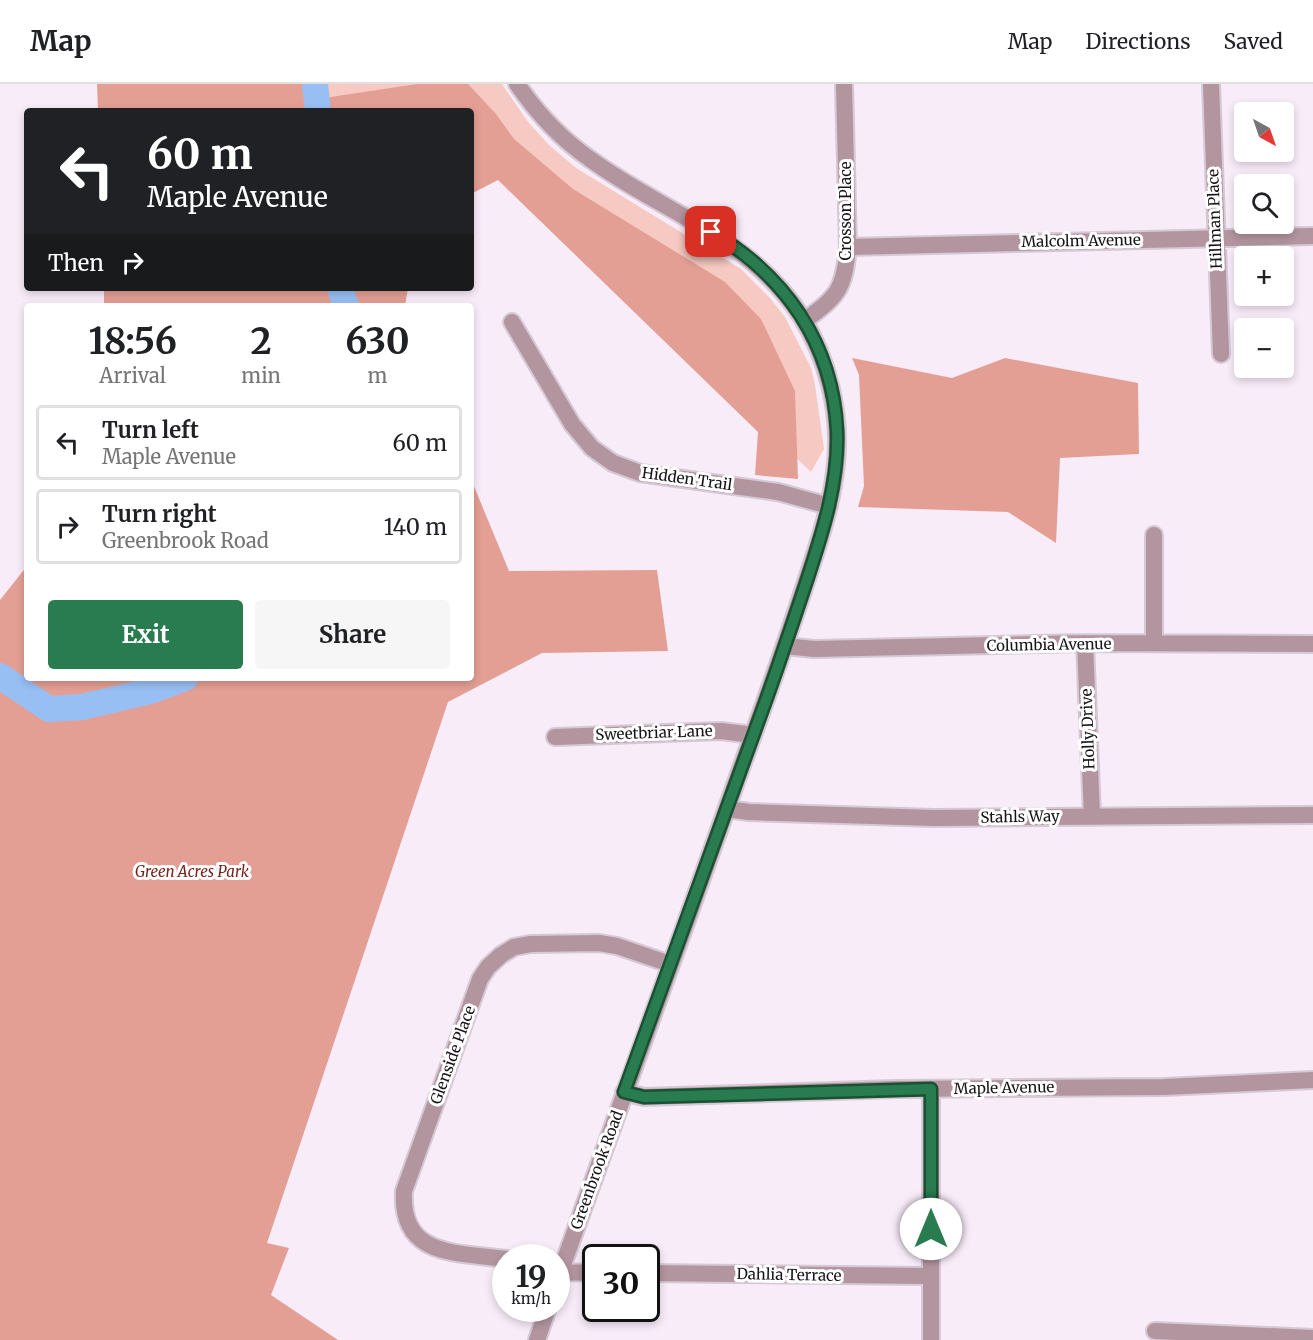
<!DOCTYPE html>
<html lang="en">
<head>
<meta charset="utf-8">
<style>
	:root { --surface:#fff; --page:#f6f6f6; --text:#202124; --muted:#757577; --line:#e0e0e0; --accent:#297c4f }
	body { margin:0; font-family:Merriweather,serif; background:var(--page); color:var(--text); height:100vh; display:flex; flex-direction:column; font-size:22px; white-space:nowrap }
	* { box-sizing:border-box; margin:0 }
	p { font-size:20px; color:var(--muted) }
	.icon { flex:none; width:33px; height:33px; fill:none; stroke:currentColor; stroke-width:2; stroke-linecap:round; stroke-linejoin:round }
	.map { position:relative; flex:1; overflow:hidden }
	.drawer { position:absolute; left:24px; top:219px; width:450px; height:378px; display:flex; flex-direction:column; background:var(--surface); border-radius:6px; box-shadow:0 3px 9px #0003 }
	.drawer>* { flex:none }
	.hud { position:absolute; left:24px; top:24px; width:450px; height:183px; border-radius:6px; box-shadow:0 3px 9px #0003; background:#202124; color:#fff; overflow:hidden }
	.needle { width:39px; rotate:140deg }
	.buttons { position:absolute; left:1234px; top:18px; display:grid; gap:12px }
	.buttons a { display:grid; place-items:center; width:60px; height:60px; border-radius:6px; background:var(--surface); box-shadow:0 3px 9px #0003; font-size:30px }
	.speed { position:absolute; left:492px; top:1160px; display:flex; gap:12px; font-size:30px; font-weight:700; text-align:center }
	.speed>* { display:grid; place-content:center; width:78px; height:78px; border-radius:50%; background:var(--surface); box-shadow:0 3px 9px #0003; line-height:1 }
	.speed small { font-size:15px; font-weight:400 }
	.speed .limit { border:3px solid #111; border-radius:9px; background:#fff; color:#111 }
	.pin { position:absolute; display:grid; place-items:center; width:51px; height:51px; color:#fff; margin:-26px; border-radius:12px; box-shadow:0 3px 9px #0006 }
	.me { position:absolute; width:66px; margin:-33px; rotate:0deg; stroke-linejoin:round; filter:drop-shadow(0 0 4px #0008) }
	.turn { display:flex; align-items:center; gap:21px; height:126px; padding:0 24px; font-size:27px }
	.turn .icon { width:78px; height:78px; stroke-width:2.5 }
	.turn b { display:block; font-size:42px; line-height:51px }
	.then { display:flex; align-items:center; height:57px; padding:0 24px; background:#0003; gap:12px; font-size:22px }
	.eta { display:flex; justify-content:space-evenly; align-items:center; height:102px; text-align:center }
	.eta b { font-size:36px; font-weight:700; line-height:42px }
	.cta { display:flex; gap:12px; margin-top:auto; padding:12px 24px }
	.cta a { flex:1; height:69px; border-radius:6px; background:var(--accent); color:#fff; font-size:24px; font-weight:700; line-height:69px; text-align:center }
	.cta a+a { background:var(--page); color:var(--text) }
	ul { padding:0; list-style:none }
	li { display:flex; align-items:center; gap:18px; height:75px; margin:0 12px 9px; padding:0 12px; border:3px solid var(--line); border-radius:6px }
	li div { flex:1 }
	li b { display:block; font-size:22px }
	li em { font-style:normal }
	header { display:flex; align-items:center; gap:36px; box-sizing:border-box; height:84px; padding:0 30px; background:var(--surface); border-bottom:2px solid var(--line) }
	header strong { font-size:28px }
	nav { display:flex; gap:33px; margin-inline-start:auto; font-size:21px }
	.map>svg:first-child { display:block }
	.green { fill:#f6c9c2 }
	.forest { fill:#e49f94 }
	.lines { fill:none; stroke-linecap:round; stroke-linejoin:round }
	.river { stroke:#98bff3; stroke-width:26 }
	.minor-casing { stroke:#d4c9d5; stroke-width:20 }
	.minor { stroke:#b3959f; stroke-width:16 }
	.route-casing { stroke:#1b5133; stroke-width:15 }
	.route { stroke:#297c4f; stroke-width:10 }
	.labels { text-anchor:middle; stroke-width:6; stroke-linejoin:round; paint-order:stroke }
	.street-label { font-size:15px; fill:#171318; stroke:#fff }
	.park-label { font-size:15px; font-style:italic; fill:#76251d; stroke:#fff }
</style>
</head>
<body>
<header>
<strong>Map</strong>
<nav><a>Map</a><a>Directions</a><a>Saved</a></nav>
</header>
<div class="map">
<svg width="1313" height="1256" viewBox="0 0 1313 1256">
	<rect width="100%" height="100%" fill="#f8ecf9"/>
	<path class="green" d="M327 0H502L528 38 549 61 576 84 741 185 769 213 785 233 811 284 815 301 824 365 811 388 495 90 471 27H332Z"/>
	<path class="forest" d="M97 0H320L324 14 417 0H468L496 30 514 55 573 105 725 198 761 235 795 307 798 395 755 391 758 348 498 96 471 110V27H98Z
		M104 204H408L405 222H104Z
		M852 274 952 294 1005 274 1138 299 1139 370 1060 374 1056 459 1008 428 858 423 864 402 859 291Z
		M471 395 509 487 657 486 668 567 542 569 448 618 267 1159 289 1164 271 1211 338 1256H0V516L27 482V594H471Z"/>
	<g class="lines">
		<path class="river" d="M315 0 318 27
			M340 204 346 222
			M0 592 49 625 82 623 150 607 185 594"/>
		<g class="minor-casing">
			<path id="minor" d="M517 0C537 29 561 55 590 75 662 128 750 153 801 232 828 275 841 329 836 379 832 421 818 461 805 501 786 559 766 616 745 673 683 849 619 1024 556 1200
				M1211 0 1221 270
				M848 163 1313 152
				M804 237C838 212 844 206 848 163L844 0
				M512 238 572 340 592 364 613 379 640 389 778 408 829 422
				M1085 559 1092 732
				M1154 559V451
				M785 562 814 565 1085 559 1313 560
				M555 653 721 647 753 651
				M727 725 749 728 934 734 1313 731
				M624 1008 644 1013 895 1005 1164 1003 1313 996
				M506 1175C457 1168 400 1174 404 1107L480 895 488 883 501 871 514 863 531 860 599 859 617 862 670 880
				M556 1188 596 1189
				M646 1189 931 1192
				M1155 1247 1313 1254
				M537 1256 548 1224
				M931 1256V1005"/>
		</g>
		<use href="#minor" class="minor"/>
	</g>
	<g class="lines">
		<g class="route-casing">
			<path id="route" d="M711 148C785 191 833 260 837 347 839 399 822 450 806 499 793 538 780 577 766 616 719 747 671 877 624 1008L644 1013 931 1005V1145"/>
		</g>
		<use href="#route" class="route"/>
	</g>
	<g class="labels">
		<g class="street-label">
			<text transform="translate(846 127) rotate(-90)" y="5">Crosson Place</text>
			<text transform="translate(1215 135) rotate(-92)" y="5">Hillman Place</text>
			<text transform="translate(1081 157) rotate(-1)" y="5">Malcolm Avenue</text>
			<text transform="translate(687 395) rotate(8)" y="5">Hidden Trail</text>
			<text transform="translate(1049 561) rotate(-1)" y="5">Columbia Avenue</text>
			<text transform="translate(1088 645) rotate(-92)" y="5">Holly Drive</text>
			<text transform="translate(654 649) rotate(-2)" y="5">Sweetbriar Lane</text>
			<text transform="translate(1020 733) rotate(-1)" y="5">Stahls Way</text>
			<text transform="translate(453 971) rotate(-70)" y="5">Glenside Place</text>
			<text transform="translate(1004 1004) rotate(-1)" y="5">Maple Avenue</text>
			<text transform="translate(597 1086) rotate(-70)" y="5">Greenbrook Road</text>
			<text transform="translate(789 1191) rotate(1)" y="5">Dahlia Terrace</text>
		</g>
		<g class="park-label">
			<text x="192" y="793">Green Acres Park</text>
		</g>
	</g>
</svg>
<div class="buttons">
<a><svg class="needle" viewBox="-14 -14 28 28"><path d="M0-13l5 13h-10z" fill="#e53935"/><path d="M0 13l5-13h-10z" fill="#757577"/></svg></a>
<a><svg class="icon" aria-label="search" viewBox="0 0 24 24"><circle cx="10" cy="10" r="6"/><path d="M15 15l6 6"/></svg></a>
<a>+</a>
<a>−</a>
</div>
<div class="speed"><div>19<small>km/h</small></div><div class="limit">30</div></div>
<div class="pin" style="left:711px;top:148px;background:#d93025"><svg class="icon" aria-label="arrive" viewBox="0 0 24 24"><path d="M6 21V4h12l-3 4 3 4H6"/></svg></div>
<svg class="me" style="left:931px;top:1145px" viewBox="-20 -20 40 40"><circle r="19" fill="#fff"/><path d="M0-13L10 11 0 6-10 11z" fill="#297c4f"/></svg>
<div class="hud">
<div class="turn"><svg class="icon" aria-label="left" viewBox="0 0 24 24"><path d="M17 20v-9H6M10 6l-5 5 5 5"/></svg><div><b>60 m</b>Maple Avenue</div></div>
<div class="then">Then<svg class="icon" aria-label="right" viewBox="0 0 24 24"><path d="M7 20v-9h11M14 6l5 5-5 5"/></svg></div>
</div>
<section class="drawer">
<div class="eta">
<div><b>18:56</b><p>Arrival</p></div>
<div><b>2</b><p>min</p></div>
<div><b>630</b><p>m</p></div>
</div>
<ul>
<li><svg class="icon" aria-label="left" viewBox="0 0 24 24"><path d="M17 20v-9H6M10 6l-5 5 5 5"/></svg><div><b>Turn left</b><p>Maple Avenue</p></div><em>60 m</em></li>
<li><svg class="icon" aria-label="right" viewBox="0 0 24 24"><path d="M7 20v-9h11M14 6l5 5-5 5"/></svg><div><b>Turn right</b><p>Greenbrook Road</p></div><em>140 m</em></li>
</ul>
<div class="cta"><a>Exit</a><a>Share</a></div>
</section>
</div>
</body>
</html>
